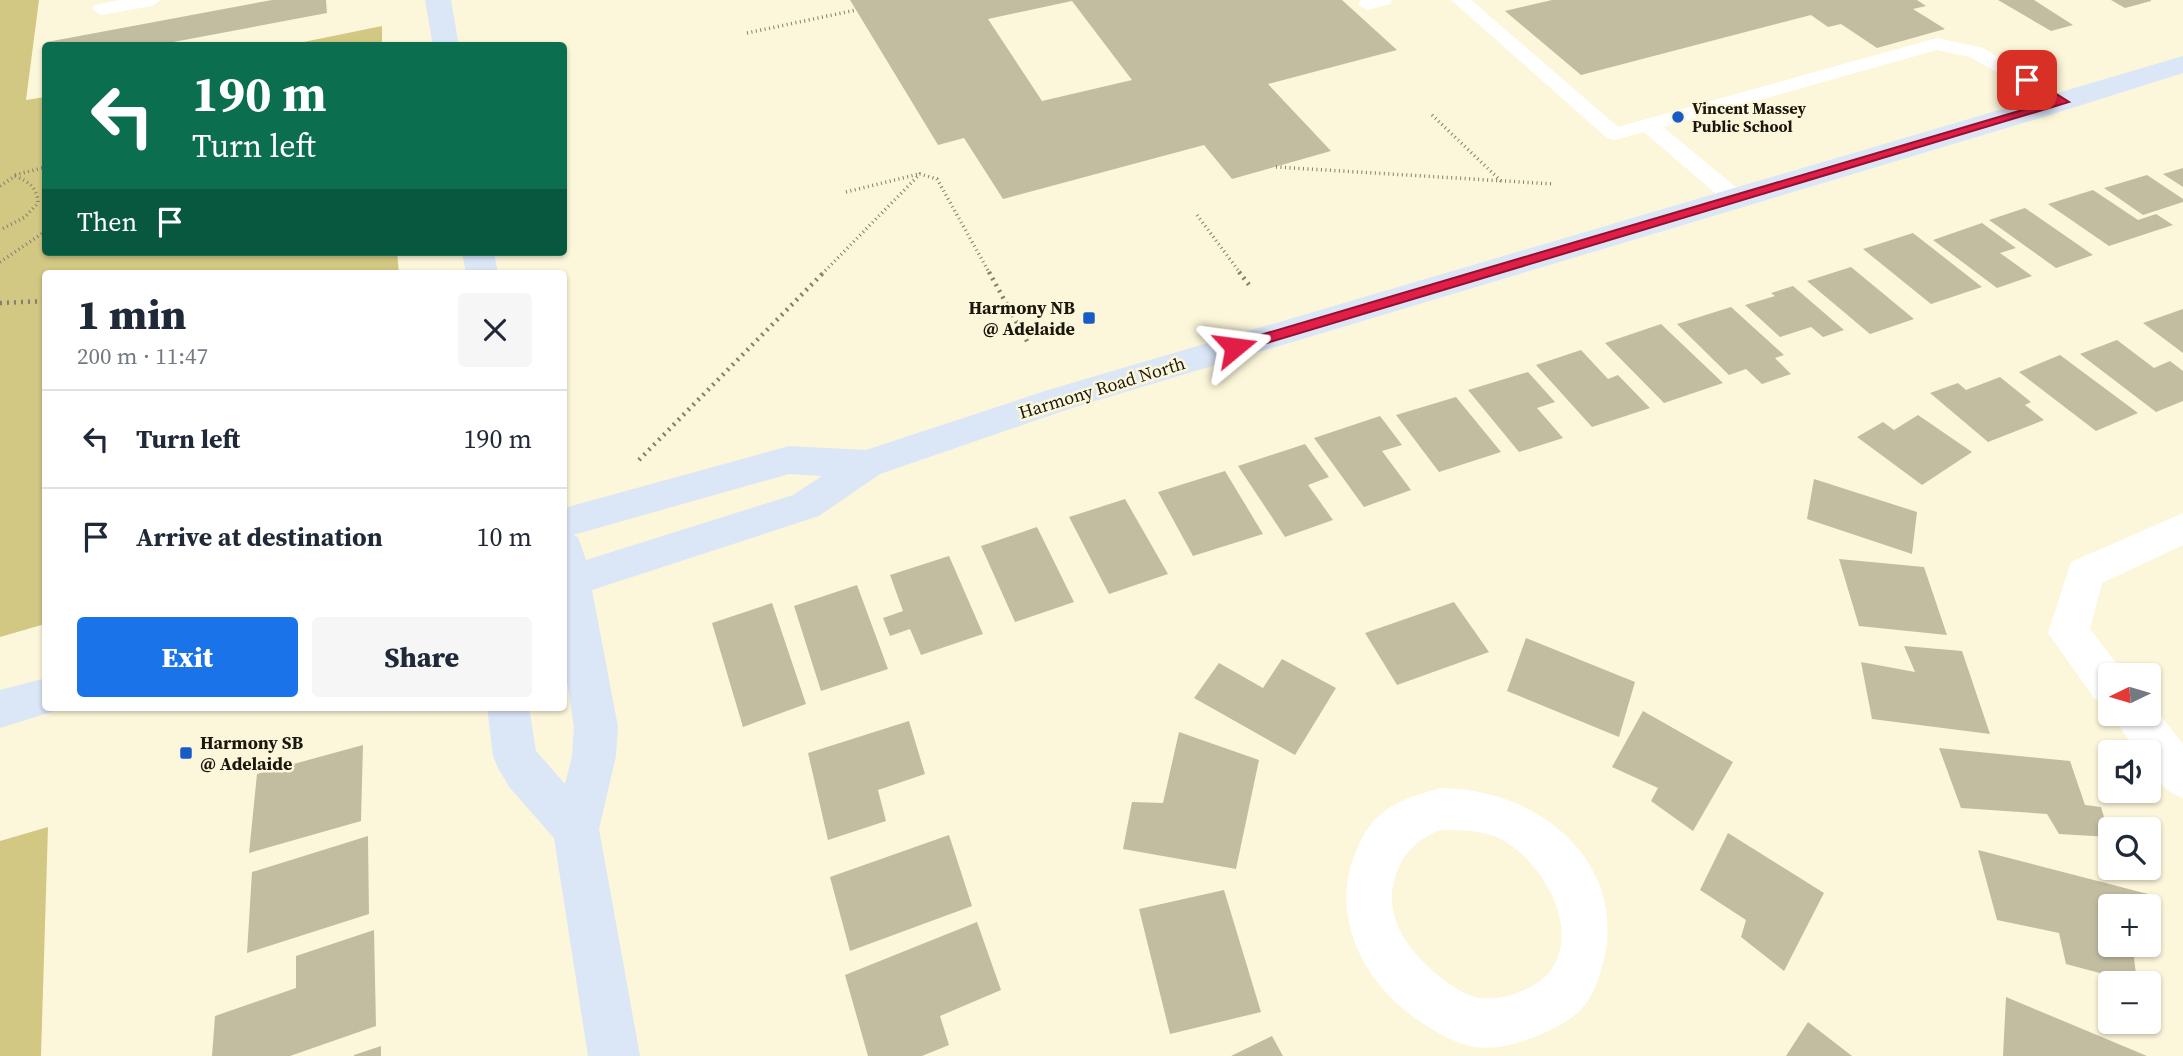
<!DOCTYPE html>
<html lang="en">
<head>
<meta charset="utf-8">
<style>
	:root { --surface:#fff; --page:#f6f6f7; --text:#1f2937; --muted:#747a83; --line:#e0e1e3; --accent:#1a73e8 }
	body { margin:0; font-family:"Source Serif 4",serif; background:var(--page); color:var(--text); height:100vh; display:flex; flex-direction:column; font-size:26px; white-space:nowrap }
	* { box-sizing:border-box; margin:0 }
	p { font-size:23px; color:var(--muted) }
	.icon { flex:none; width:38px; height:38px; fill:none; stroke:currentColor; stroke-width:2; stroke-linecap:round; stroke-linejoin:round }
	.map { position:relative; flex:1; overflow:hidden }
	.sheet { position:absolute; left:42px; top:270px; width:525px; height:441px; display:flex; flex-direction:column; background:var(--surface); border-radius:7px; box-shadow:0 2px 5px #0004 }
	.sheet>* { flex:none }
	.top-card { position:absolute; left:42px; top:42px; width:525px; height:214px; border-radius:7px; box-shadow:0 2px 5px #0004; background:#0b6e4f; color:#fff; overflow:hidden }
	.needle { width:46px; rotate:265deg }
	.buttons { position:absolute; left:2098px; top:663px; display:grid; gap:14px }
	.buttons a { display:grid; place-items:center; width:63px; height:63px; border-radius:7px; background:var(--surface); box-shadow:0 2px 5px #0004; font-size:35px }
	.pin { position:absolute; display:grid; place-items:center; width:60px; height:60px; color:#fff; margin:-30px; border-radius:14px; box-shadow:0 4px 10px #0006 }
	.me { position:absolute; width:77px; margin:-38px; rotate:74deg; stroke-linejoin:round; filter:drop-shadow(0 0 5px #0008) }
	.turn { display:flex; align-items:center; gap:24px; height:147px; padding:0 35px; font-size:32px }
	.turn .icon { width:91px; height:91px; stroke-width:2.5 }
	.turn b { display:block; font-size:49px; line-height:60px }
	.then { display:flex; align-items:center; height:66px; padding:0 35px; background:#0003; gap:14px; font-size:26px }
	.round { display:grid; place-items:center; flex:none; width:74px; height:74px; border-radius:7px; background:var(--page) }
	.overview { display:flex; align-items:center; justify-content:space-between; height:119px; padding:0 35px }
	h1 { font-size:42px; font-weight:800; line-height:52px }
	.cta { display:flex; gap:14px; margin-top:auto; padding:14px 35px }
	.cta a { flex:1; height:80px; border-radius:7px; background:var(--accent); color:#fff; font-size:28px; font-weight:800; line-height:80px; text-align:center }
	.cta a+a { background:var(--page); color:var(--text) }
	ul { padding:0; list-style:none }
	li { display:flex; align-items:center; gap:21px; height:98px; padding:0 35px; border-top:2px solid var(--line) }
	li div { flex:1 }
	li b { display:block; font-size:26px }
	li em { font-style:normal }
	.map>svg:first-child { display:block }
	.green { fill:#d3c784 }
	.building { fill:#c2bda1; fill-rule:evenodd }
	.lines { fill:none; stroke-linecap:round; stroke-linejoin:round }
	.path-far1 { stroke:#837f6c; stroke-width:3.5; stroke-dasharray:1 3.5; stroke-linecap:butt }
	.path { stroke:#837f6c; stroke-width:4.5; stroke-dasharray:2 5; stroke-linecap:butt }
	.service { fill:#fff; fill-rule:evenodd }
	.minor { fill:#fff; fill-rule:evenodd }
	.secondary { fill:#dbe6f7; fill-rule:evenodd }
	.route { fill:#e11d48; stroke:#92132f; stroke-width:2 }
	.poi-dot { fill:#185bc6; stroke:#fcf7da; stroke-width:2.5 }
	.labels { text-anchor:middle; stroke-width:5; stroke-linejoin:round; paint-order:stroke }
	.far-poi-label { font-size:16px; font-weight:bold; fill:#1a180e; stroke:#fcf7da; text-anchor:start }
	.poi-label { font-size:18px; font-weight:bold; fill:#1a180e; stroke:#fcf7da; text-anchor:end }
	.street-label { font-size:18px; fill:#1a180e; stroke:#fcf7da }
</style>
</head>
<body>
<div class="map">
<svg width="2183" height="1056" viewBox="0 0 2183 1056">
	<rect width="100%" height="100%" fill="#fcf7da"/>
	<path class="green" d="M0 0H39L26 100 45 97 46 252H397L399 273H46L45 624 0 637Z
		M382 26V45H289Z
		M48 827 41 1056H0V841Z"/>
	<path class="building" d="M272 0H326L327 13 152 46H46L47 42Z
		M850 0H1342L1397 50 1268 84 1331 151 1232 179 1204 145 1003 199 964 138 938 145ZM1072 1 1132 80 1042 101 988 19Z
		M1552 0H1917L1926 6 1913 9 1945 29 1877 48 1841 24 1828 27 1811 15 1581 75 1505 11Z
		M1998 0H2034L2073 25 2051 31Z
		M2111 0H2151V1L2125 8Z
		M2183 168V187L2163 174Z
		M2147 175 2183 199V202L2143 215 2104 188Z
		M2093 190 2138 220 2156 214 2173 225 2109 246 2048 204Z
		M2025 208 2093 255 2056 268 1989 220Z
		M1982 223 2016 248 2000 253 2032 276 1997 288 1933 240Z
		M1913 233 1982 287 1931 304 1863 249Z
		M1851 267 1914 319 1870 334 1807 281Z
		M1793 286 1844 330 1823 337 1811 327 1780 337 1745 305 1775 296 1771 293Z
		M1731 307 1784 355 1775 358 1791 374 1762 384 1746 369 1729 375 1677 324Z
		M2183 309V353L2143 323Z
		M1661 324 1723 383 1664 403 1605 343Z
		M2117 340 2154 368 2170 361 2183 371V401L2156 412 2080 354Z
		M1581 350 1608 379 1618 375 1650 408 1592 427 1536 365Z
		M2060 355 2138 413 2096 431 2019 372Z
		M1528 372 1555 402 1537 408 1563 438 1519 452 1468 390Z
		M2000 377 2031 402 2025 405 2044 420 1988 442 1930 393 1958 383 1966 390Z
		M1456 397 1501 452 1439 472 1396 415Z
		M1918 415 1972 452 1922 485 1857 437 1883 422 1894 430Z
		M1380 416 1402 445 1382 451 1411 490 1364 507 1314 438Z
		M1305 444 1329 477 1308 485 1333 520 1285 537 1238 466Z
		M1225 471 1263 534 1193 556 1158 492Z
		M1814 479 1917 512 1912 554 1807 519Z
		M1125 499 1168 574 1109 594 1069 517Z
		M1037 527 1074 602 1015 622 981 546Z
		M949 556 983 634 921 655 910 629 890 636 883 618 903 611 890 575Z
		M1839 559 1924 567 1947 635 1859 626Z
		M857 585 888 669 821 691 794 606Z
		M1454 602 1489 652 1397 685 1365 633Z
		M772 603 806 704 743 727 712 623Z
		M1526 638 1635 682 1619 737 1507 691Z
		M1904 646 1962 651 1990 734 1872 719 1861 662 1915 672Z
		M1282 659 1336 688 1295 755 1194 698 1219 663 1263 688Z
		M1643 711 1733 762 1693 831 1651 801 1658 788 1612 767Z
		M909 721 925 774 878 790 886 821 828 840 808 753Z
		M1179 732 1259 760 1236 869 1123 849 1132 802 1163 803Z
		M363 745 361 821 249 853 257 774Z
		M1939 748 2070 761 2085 805 2101 807 2110 837 2059 834 2047 814 1961 808Z
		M1728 833 1824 893 1784 971 1741 937 1746 920 1700 890Z
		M949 835 972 906 850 951 830 877Z
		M368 836 369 914 247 953 252 872Z
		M1978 850 2148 894 2159 949H2133L2137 983 2066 964 2059 933 1997 920ZM2110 906H2149V945H2110Z
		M1224 890 1261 1012 1170 1034 1139 909Z
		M977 922 1001 990 940 1016 949 1045 922 1056H868L845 975Z
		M374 930 376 1026 290 1056H212L215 1016 296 988V956Z
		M2006 997 2147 1056H2003Z
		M1808 1022 1852 1056H1786Z
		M1272 1036 1283 1056H1231Z
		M381 1046V1056H354V1055Z"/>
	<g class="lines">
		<path class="path-far1" d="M747 33 856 10
			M1432 115 1502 182
			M1276 167 1554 184
			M15 175 46 167
			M0 186 15 176C29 182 37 187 38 203L25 217 0 230
			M846 192 919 174
			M1197 215 1241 274
			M0 262 46 231
			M822 274 920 174 937 179 990 274"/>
		<path class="path" d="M989 272 1028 343
			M1239 272 1250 286
			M0 303 46 301
			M639 460 824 272"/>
		<path class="service" d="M120 0H161L152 6 101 15 92 9 94 5Z
			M1361 0H1392L1390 4 1367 10 1358 4Z
			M1451 0H1471L1618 127 1937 38 1983 48 2073 102 2070 106H2056L1970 57 1937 50 1663 127 1744 194 1747 199 1736 206 1728 204 1644 132 1614 140 1607 138Z"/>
		<path class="minor" d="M2183 513V545L2102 583 2090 629 2126 676H2110V704L2095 699 2048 633 2071 562Z
			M2149 701 2183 744V798C2162 790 2149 776 2149 752H2137L2111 714H2149Z
			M1441 788C1549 789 1642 876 1595 987 1584 1014 1563 1025 1537 1036 1517 1044 1496 1050 1475 1047 1457 1044 1438 1033 1422 1023 1365 986 1328 918 1356 851 1362 838 1368 825 1379 816 1396 800 1419 794 1441 788ZM1441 830C1458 830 1477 830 1494 836 1540 854 1587 933 1546 976 1529 992 1495 1004 1472 996 1445 986 1414 957 1401 933 1379 893 1399 843 1441 830Z"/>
		<path class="secondary" d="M425 0H451L459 46H433Z
			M2183 56V73L2050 115 1072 408 880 474 819 516 592 590 618 727 616 756 599 829 640 1056H588L554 838 510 788 499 770 493 756 487 707H529L536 751 565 784 572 756 574 727 564 662V508L789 446 866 450 1048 390ZM789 474 822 476 793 495 586 560 578 537 573 535Z
			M462 252H494L498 273H466Z
			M46 678V707L61 709 0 728V690Z"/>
	</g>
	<path class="route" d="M2023 78H2031L2069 102 1240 351 1235 352 1228 347 1230 344 2053 101 2023 83Z"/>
	<g class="poi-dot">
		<circle cx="1678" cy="117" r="7"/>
		<rect x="1082" y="311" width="14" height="14" rx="3.5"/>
		<rect x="179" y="746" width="14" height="14" rx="3.5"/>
	</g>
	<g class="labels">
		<g class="far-poi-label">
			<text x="1692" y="114">Vincent Massey<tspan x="1692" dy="18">Public School</tspan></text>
		</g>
		<g class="poi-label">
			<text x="1075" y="314">Harmony NB<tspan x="1075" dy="21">@ Adelaide</tspan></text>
			<text x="200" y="749" text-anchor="start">Harmony SB<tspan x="200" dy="21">@ Adelaide</tspan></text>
		</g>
		<g class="street-label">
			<text transform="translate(1102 388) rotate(-17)" y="6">Harmony Road North</text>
		</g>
	</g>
</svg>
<div class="buttons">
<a><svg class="needle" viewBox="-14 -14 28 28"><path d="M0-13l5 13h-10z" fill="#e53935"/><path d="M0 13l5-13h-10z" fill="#747a83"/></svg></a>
<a><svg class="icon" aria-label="sound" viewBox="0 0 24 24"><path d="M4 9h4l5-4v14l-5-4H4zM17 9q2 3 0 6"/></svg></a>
<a><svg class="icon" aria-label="search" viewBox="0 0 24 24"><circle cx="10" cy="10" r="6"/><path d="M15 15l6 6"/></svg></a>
<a>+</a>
<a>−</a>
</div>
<div class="pin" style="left:2027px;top:80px;background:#d93025"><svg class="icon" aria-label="arrive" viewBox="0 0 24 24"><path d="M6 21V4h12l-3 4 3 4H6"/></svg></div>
<svg class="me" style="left:1235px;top:347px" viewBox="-20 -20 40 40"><path d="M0-17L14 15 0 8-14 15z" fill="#e11d48" stroke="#fff" stroke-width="4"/></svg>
<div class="top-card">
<div class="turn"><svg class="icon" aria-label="left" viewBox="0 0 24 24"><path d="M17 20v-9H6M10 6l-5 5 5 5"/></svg><div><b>190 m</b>Turn left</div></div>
<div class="then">Then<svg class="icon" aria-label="arrive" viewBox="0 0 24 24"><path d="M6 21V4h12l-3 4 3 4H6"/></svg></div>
</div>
<section class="sheet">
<div class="overview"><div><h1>1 min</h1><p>200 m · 11:47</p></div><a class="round"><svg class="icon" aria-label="close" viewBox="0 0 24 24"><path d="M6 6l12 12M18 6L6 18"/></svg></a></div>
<ul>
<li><svg class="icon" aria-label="left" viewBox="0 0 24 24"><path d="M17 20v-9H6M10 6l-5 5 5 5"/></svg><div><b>Turn left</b></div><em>190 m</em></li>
<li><svg class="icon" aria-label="arrive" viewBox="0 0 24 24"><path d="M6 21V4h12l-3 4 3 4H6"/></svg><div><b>Arrive at destination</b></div><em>10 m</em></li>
</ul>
<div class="cta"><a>Exit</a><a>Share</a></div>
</section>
</div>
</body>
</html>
